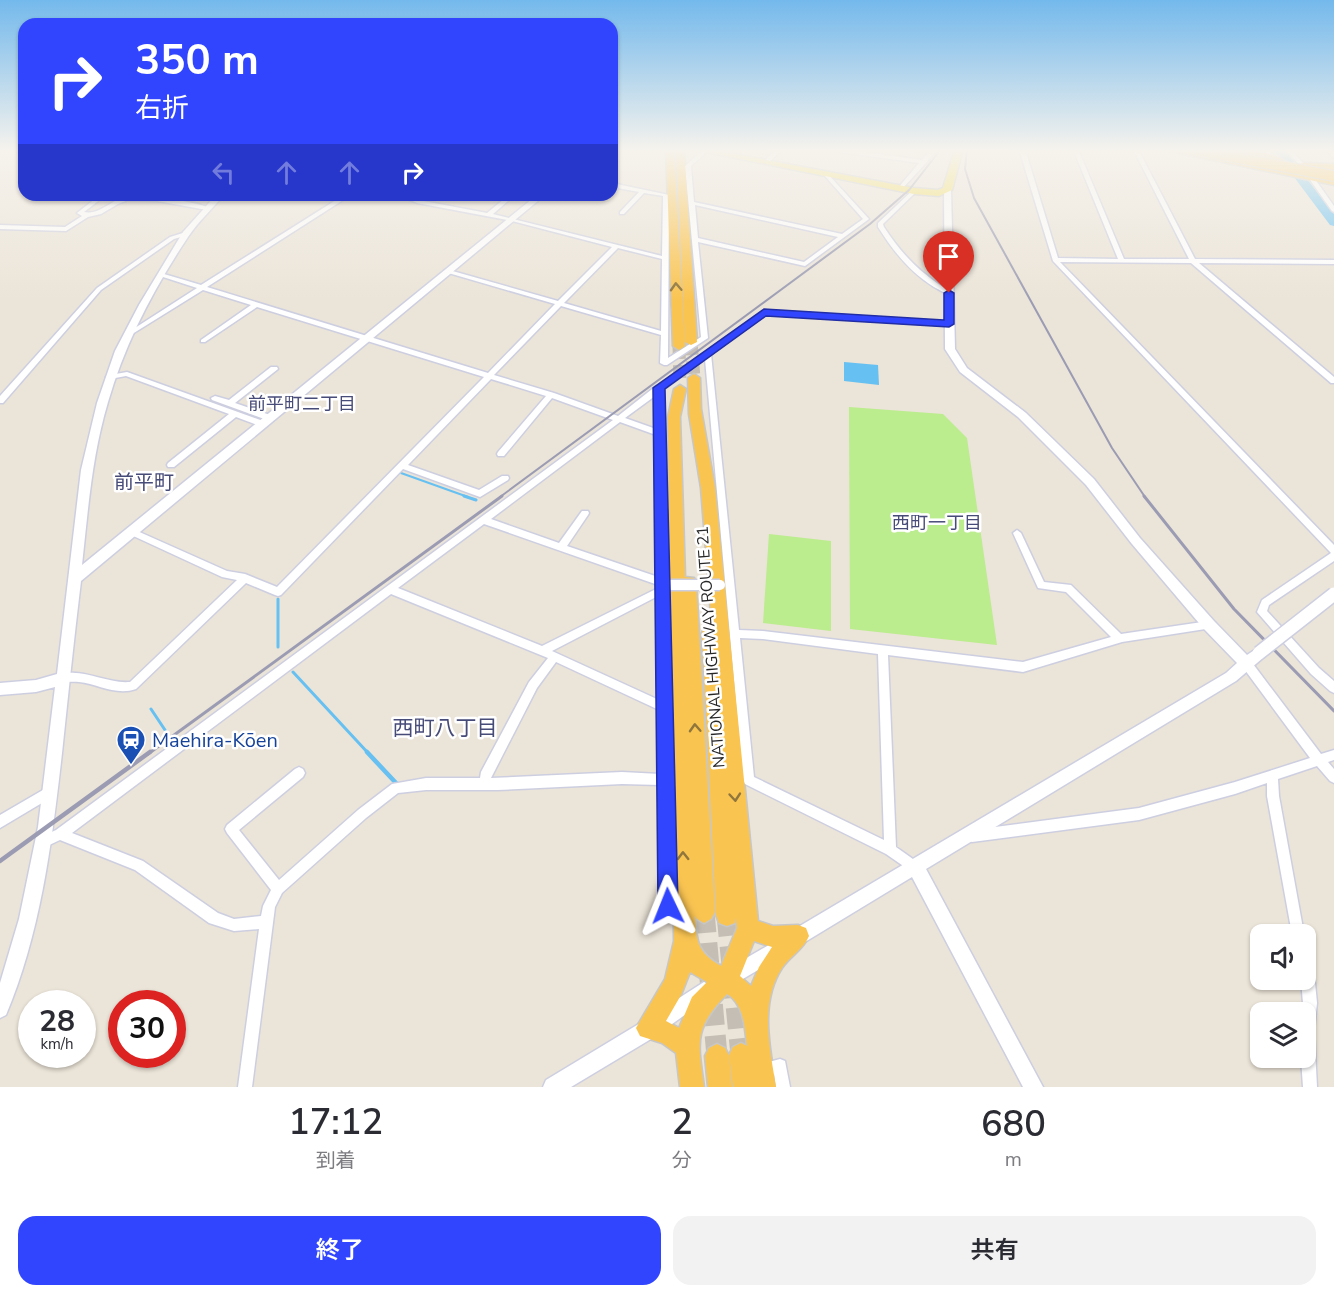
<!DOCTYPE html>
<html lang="ja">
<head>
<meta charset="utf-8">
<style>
	:root { --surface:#fff; --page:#f2f2f3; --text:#2b2b33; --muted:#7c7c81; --accent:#3145fe }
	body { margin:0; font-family:"Nunito Sans","Noto Sans JP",sans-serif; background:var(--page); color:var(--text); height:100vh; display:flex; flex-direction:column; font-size:22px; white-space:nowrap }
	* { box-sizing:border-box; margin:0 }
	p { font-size:20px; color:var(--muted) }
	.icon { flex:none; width:33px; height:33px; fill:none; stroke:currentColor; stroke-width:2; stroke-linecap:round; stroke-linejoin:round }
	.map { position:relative; height:1087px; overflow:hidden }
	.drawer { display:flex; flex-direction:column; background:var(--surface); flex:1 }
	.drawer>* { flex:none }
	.banner { position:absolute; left:18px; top:18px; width:600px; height:183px; border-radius:18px; box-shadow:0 2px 4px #0004; background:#3145fe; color:#fff; overflow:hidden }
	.fabs { position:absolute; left:1250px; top:924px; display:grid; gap:12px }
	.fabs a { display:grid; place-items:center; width:66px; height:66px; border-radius:12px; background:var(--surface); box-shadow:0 2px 4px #0004; font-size:30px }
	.speed { position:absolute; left:18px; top:990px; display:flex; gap:12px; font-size:30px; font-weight:700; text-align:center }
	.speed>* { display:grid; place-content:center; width:78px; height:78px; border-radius:50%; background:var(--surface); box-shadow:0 2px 4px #0004; line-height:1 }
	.speed small { font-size:15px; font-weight:400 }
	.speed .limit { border:9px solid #d22; background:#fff; color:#111 }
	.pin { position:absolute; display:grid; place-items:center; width:51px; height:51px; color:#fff; margin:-62px -26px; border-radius:50% 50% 50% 0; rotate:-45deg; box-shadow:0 0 6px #0007 }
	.pin .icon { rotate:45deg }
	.me { position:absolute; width:66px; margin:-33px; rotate:358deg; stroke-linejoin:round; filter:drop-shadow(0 0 4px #0008) }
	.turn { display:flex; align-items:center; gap:21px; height:126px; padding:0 18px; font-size:27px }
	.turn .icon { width:78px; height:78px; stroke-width:2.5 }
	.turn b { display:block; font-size:42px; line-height:51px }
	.lanes { display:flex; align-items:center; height:57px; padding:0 18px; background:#0003; justify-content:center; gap:30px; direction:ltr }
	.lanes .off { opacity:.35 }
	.eta { display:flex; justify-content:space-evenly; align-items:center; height:102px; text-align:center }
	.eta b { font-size:36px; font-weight:600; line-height:42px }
	.action { display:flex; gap:12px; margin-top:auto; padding:12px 18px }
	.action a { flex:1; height:69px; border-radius:18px; background:var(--accent); color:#fff; font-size:24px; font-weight:600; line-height:69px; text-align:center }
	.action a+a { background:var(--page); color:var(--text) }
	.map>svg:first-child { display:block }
	.pitch { fill:#bbec8d }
	.water { fill:#66c0f1 }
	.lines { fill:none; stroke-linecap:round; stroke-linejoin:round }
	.stream-far2 { stroke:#66c0f1; stroke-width:2 }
	.stream-far1 { stroke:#66c0f1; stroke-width:3 }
	.stream { stroke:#66c0f1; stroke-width:4.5 }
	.river { fill:#66c0f1; fill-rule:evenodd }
	.trunk-tunnel-far1 { stroke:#c4beb5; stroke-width:13; stroke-dasharray:13 6; stroke-linecap:butt }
	.trunk-tunnel { stroke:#c4beb5; stroke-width:21; stroke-dasharray:21 10; stroke-linecap:butt }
	.minor-casing { stroke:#cdcfe1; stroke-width:3 }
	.tertiary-casing { stroke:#cdcfe1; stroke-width:3 }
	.primary-casing { stroke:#c7c7c7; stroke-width:3 }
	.trunk-casing { stroke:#c7c7c7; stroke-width:3 }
	.minor { fill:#fff; fill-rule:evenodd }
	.tertiary { fill:#fff; fill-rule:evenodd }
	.primary { fill:#f4dd54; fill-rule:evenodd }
	.trunk { fill:#fac451; fill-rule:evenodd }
	.rail-far2 { stroke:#9b9cb3; stroke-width:2 }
	.rail-far1 { stroke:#9b9cb3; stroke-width:3 }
	.rail { stroke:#9b9cb3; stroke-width:4.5 }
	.minor-bridge-casing { stroke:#cdcfe1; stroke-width:13; stroke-linecap:butt }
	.tertiary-bridge-casing { stroke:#cdcfe1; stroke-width:16; stroke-linecap:butt }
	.trunk-bridge-casing { stroke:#c7c7c7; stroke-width:12; stroke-linecap:butt }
	.minor-bridge { stroke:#fff; stroke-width:10 }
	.tertiary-bridge { stroke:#fff; stroke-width:13 }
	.trunk-bridge { stroke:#fac451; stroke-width:10 }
	.oneway { stroke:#90763c }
	.route { fill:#3145fe; stroke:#202da5; stroke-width:1.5 }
	.labels { text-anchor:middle; stroke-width:5; stroke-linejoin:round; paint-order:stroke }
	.street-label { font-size:16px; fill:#272727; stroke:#fff }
	.neighbourhood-label { font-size:18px; fill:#474b78; stroke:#fff }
	.quarter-label { font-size:20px; fill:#474b78; stroke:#fff }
	.near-transit-label { font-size:20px; fill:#164399; stroke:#fff; text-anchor:start }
	.near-neighbourhood-label { font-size:21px; fill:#474b78; stroke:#fff }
</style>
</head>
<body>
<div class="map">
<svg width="1334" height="1087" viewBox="0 0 1334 1087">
	<rect width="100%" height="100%" fill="#ebe4d8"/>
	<path class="pitch" d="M849 407 943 414 967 438 997 645 850 629Z
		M769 534 831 541V631L763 623Z"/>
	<path class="water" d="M844 362 878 365 879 385 844 381Z"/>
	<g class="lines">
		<path class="stream-far2" d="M401 473 468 497"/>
		<path class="stream-far1" d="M464 496 476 500
			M278 599V647
			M293 672 369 754
			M151 709 165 730"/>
		<path class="stream" d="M367 752 396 783"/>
		<path class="river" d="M1273 149H1284L1334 214V226L1330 225Z"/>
		<path class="trunk-tunnel-far1" d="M691 342 694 378
			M679 346 680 384"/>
		<path class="trunk-tunnel" d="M704 912 717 1056
			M727 915 741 1055"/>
		<g class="minor-casing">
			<path id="minor" d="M777 149H783L768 163H764V161Z
				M842 149 922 160 931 149H937L926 163 900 191 898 190V188L919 163 840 152V150Z
				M1019 149H1025L1058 258 1118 259 1073 149H1078L1124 259H1189L1133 149H1138L1195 259 1334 260V264L1199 263 1334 377V383H1331L1191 263 1060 262 1334 545V561L1269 605 1267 611 1319 668 1334 681V693L1330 691 1311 674 1257 612 1262 600 1331 553 1053 261Z
				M1263 149H1268L1276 158V160H1272Z
				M1285 149H1290L1305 165 1334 206V212L1332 211 1301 167Z
				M703 150 708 151 691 166 694 202 842 234 863 219 824 175V173L826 172 869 219 805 266 698 242 708 338 667 365H664L660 363 661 335 561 306 494 375 554 393 618 416 656 386H659L764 310 949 322 952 324 949 326 765 314 711 354 739 630 763 631 1023 662 1111 637 1066 592 1038 588 1013 533 1017 530 1021 533 1044 582 1071 585 1121 634 1209 621 1212 622 1214 625 1212 628 1122 642 1023 672 888 655 896 847 920 864 922 868 920 872 916 874 912 872 886 854 745 784 743 780 705 359 663 390 664 432 665 434 664 436 667 581 671 582 673 585 671 588 667 589 674 903 689 912 690 917 689 922 684 923C676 920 665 914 662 906L660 785 622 784 498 790H426L398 793 366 818 282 893 275 907 252 1087H238L259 929 234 931 209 923 135 870 60 840 43 848 39 846 37 842 39 838 56 830 613 420 552 398 504 456H498L497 454 498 452 546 396 491 379 408 465 479 490 502 476H508L509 478 508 480 480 497 403 469 281 595 278 596 275 595 246 583 136 689C116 696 98 684 79 682 72 681 66 683 59 681L58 678 59 675C83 667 105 684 130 682L237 580 222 577 129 534 128 532 129 530H135L227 571 245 574 277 587 484 377 257 307 205 342H201V340L251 305 203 290 129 336 127 337 124 335 197 288 160 276V274H164L201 285 344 195H351L207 287 488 373 555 304 445 272V270H449L558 301 612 247 512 221 417 203 398 195H406L418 200 487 213 509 195H515L493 214 662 256 663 196 644 193 624 214H620V212L639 192 612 187V183L674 196 669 197 668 358 701 337 685 166ZM695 205 838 237 804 262 698 238ZM618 248 662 259 661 331 564 303ZM655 396 656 429 625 418ZM620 422 656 435 658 577 567 546 588 515 589 513 588 511H582L559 543 491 519ZM484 524 658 585V588L542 646 398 588ZM391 594 548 658 529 682 481 772 480 778H426L392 784 358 810 279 880 239 830 303 777 305 773 303 769 299 767 295 769 227 825 225 829 227 833 271 890 263 906 261 916 234 919 218 913 143 861 72 833ZM658 596 659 700 552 651ZM740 638 763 639 878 654 884 840 754 777ZM556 662 659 710 660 774 622 772 491 778 537 688Z
				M914 189 916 190V192L883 224 884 227C903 256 921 274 951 292V294C945 294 940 290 934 287 910 272 893 251 878 227V223Z
				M100 195H106L84 212C99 215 109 202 122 198 138 193 195 201 210 208L207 210 157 201 128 200 118 204 101 214 88 217 66 231 0 229V225L65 227 82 216 77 213Z
				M186 232 189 234 188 235 174 239 101 290 3 403H0V396L97 288 170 237Z
				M271 367H277L278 369 235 403 273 416 274 418 273 420H267L212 400 211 398 215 396 229 400Z
				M127 372 266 422 267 424 263 427 236 417 174 467H168L167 465 168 463 229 414 126 376 110 379 106 377 110 375Z
				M1246 659 1250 660 1321 754 1334 750V760L1328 762 1334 769V783L1330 781 1317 766 1278 779 1279 796 1304 934H1292L1267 796V783L1235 794 1139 820 972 842 968 840 966 836 968 832 972 830 1139 808 1235 782 1310 758 1242 666 1241 663 1242 660Z
				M48 787 52 789 54 793 52 797 0 828V815Z
				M1305 946 1310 948 1312 953 1317 1003 1314 1030 1317 1087H1303L1301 1058H1305V1012H1302L1303 1003 1301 980H1305Z
				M780 1059 785 1061 790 1087H776L774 1074 762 1077 757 1075 755 1070 757 1065Z"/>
		</g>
		<g class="tertiary-casing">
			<path id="tertiary" d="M1325 149H1332L1334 152V158Z
				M944 188 951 190 955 349 967 368 1026 413 1094 479 1140 538 1214 621 1247 655 1259 647 1264 649 1266 653 1264 657 1236 681 926 869 1043 1087H1023L912 877 800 945 794 948 788 945 785 939 788 933 1226 673 1237 663 1204 629 1132 544 1086 485 1018 417 960 372 945 349Z
				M216 195H224C212 209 198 222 188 237 154 288 125 343 108 402 92 455 88 510 82 565L537 195H545L81 581C74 638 68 696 62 753 52 842 41 932 6 1015L0 1018V983L19 919 38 827 55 687 36 692 0 695V683L36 680 57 674 81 470 97 403 115 351 139 305 183 232Z
				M779 939 785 942 788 948 785 954 736 983 730 986 724 983 721 977 724 971Z
				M704 982 710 985 713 991 710 997 651 1039 571 1087H543L546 1080 637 1025Z"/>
		</g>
		<g class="primary-casing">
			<path id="primary" d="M691 149H708L914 188 938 190 943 188 955 149H963L952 190 939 196 914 194Z"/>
		</g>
		<g class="trunk-casing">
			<path id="trunk" d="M666 149H674L685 346 679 350 673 346Z
				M676 149H684L697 342 691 345 685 342Z
				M1159 149H1176L1334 179V185Z
				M1219 149C1239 149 1270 150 1286 162L1282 165Z
				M1303 163 1334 164V170L1300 168V164Z
				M694 374 700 378 701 409 715 488 758 921 773 926 798 925 806 928 809 936C803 950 790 956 782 968 759 1003 770 1049 776 1087H733L729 1055 733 1047 741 1043 747 1046C745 1028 744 1004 727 994 693 1029 698 1042 704 1087H680L676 1053 662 1043 640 1036 636 1028 665 979 674 941 668 417 674 389 680 385 686 389 680 417 685 577 694 578 696 582 715 912 711 919 704 923 697 919 695 916C696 942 698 953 721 966L737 928 736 918 735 923 727 926 719 923 716 915 702 633 704 628 712 627 701 488 689 414 688 378ZM754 941 772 947 759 967 751 986 740 976ZM690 972 707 982 692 997 679 1028 666 1021 681 995Z
				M717 1044 725 1048 729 1056 732 1087H708L705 1056 709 1048Z"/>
		</g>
		<use href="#minor" class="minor"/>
		<use href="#tertiary" class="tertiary"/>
		<use href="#primary" class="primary"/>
		<use href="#trunk" class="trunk"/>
		<path class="rail-far2" d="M967 149 965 169 974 198 1112 448 1145 497
			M500 497 870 224 909 190 941 149"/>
		<path class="rail-far1" d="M1144 496 1234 609 1334 711
			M148 754 502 496"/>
		<path class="rail" d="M0 861 150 752"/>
		<g class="minor-bridge-casing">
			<path id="minor-bridge" d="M671 585H720"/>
		</g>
		<g class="tertiary-bridge-casing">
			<path id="tertiary-bridge" d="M1259 653 1334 594"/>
		</g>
		<g class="trunk-bridge-casing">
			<path id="trunk-bridge" d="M1191 149 1334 176"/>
		</g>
		<use href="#minor-bridge" class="minor-bridge"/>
		<use href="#tertiary-bridge" class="tertiary-bridge"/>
		<use href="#trunk-bridge" class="trunk-bridge"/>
	</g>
	<defs><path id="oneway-chevron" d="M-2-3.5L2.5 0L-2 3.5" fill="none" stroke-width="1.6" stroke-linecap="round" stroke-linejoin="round" transform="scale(1.5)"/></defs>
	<g class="oneway">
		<use href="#oneway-chevron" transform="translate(676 287) rotate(-93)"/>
		<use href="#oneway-chevron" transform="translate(695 728) rotate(-93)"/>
		<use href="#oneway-chevron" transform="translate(735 797) rotate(85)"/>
		<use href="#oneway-chevron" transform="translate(683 856) rotate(-91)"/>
	</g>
	<linearGradient id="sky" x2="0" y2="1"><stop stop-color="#74b9ec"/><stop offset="0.5" stop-color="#f6f3ed"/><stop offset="1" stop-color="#f6f3ed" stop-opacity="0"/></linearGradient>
	<rect width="1334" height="301" fill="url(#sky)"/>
	<path class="route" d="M949 290 954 293V324L949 327 766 316 665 389 678 906 675 913 668 916 661 913 658 906 653 388 764 309 944 320V293Z"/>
	<defs>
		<g id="station-pin" transform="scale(1.5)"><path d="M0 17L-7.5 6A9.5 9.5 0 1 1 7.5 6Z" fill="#1a4fb4" stroke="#fff"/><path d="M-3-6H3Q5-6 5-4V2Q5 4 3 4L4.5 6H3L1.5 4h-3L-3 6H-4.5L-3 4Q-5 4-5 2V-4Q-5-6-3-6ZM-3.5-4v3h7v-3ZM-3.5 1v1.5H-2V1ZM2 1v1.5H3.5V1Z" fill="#fff"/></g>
	</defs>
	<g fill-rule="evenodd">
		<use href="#station-pin" x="131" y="740"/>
	</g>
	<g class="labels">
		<g class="street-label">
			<text transform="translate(710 647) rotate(-94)" y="6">NATIONAL HIGHWAY ROUTE 21</text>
		</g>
		<g class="neighbourhood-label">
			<text x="302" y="410">前平町二丁目</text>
			<text x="937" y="529">西町一丁目</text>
		</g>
		<g class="quarter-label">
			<text x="144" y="489">前平町</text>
		</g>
		<g class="near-transit-label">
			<text x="152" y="747">Maehira-Kōen</text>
		</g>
		<g class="near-neighbourhood-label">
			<text x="445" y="735">西町八丁目</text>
		</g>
	</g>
</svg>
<div class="fabs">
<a><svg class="icon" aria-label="sound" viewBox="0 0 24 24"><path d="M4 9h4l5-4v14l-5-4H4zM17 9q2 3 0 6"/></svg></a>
<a><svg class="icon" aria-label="layers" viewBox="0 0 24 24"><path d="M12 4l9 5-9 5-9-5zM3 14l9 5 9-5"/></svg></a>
</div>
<div class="speed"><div>28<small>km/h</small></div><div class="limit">30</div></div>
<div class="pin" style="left:949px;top:293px;background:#d93025"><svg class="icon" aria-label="arrive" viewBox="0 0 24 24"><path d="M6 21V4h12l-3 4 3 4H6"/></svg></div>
<svg class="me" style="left:668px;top:906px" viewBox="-20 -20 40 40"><path d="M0-17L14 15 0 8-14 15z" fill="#3145fe" stroke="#fff" stroke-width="4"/></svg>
<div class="banner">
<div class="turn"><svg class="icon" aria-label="right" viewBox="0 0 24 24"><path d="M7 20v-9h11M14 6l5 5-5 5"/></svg><div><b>350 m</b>右折</div></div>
<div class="lanes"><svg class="icon off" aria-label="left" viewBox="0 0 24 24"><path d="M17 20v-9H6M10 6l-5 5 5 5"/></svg><svg class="icon off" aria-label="ahead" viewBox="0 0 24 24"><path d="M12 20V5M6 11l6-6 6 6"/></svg><svg class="icon off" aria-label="ahead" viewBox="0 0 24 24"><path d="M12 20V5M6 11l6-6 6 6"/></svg><svg class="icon" aria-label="right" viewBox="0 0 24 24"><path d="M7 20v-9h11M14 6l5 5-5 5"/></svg></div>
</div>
</div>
<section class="drawer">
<div class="eta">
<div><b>17:12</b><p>到着</p></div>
<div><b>2</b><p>分</p></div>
<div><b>680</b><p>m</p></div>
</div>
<div class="action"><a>終了</a><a>共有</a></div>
</section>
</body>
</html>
